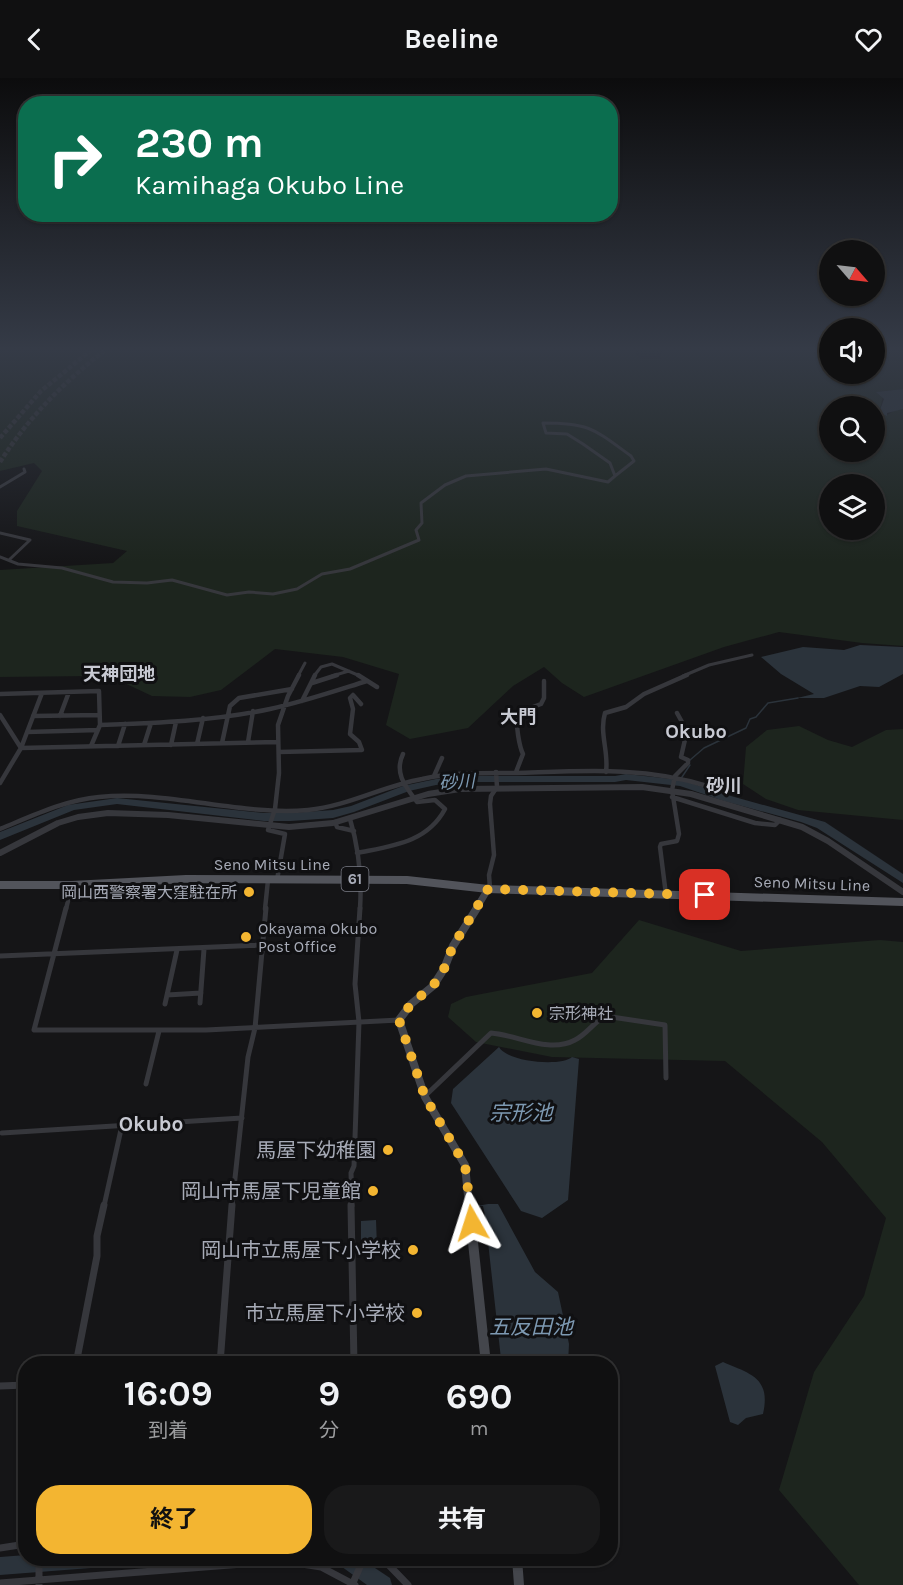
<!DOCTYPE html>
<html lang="ja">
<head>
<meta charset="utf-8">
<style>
	:root { --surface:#101011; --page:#19191a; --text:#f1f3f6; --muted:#9c9d9f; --line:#303031; --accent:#f3b531 }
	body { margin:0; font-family:Karla,"Noto Sans JP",sans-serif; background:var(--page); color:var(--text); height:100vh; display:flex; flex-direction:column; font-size:22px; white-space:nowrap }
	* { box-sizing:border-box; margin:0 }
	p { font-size:20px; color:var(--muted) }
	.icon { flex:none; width:33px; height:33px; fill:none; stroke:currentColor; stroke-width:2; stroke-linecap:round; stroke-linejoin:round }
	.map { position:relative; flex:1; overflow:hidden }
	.sheet { position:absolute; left:18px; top:1278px; width:600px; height:210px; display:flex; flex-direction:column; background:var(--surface); border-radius:24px; box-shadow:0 2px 4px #0004,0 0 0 2px var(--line) }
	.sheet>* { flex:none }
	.hud { position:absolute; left:18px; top:18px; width:600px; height:126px; border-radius:24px; box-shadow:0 2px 4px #0004,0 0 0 2px var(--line); background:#0b6e4f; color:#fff; overflow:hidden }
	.needle { width:39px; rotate:118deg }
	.fabs { position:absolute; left:819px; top:162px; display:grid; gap:12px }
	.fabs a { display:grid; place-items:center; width:66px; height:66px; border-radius:50%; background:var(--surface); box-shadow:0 2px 4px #0004,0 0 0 2px var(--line); font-size:30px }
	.pin { position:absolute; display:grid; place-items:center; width:51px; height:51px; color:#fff; margin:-26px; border-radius:12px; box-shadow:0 3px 9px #0006 }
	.me { position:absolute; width:66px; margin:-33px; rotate:354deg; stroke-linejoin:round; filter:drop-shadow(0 0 4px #0008) }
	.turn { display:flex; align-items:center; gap:21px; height:126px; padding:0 18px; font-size:27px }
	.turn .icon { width:78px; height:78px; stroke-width:2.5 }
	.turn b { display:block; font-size:42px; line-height:51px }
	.eta { display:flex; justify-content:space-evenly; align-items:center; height:102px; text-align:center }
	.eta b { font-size:36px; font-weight:700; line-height:42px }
	.button { display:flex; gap:12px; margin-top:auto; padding:12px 18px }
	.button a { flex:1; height:69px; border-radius:24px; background:var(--accent); color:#111; font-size:24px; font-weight:700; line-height:69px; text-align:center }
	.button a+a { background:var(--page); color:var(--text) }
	header { display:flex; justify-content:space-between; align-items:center; height:78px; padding:0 18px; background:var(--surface); font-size:27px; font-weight:700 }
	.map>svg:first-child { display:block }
	.green { fill:#1d251e; fill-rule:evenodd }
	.water { fill:#2b333b }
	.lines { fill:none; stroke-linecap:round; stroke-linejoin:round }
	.stream { stroke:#2b333b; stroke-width:1.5 }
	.river { fill:#2b333b; fill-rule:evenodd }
	.motorway-tunnel { stroke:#323337; stroke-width:4.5; stroke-dasharray:4.5 2; stroke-linecap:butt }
	.minor-far3 { stroke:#36373c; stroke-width:3 }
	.minor-far2 { stroke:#36373c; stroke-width:4.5 }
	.minor-far1 { stroke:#36373c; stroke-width:5 }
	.minor { stroke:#36373c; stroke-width:7 }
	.tertiary { stroke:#36373c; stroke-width:6 }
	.secondary-far2 { stroke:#44464c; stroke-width:7 }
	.secondary-far1 { stroke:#44464c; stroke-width:8 }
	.secondary { stroke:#44464c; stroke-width:10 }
	.primary { stroke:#52545b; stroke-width:8 }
	.route { stroke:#f3b531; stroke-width:10; stroke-dasharray:0 18 }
	.poi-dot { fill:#f3b531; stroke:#101012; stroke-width:2 }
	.labels { text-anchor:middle; stroke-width:6; stroke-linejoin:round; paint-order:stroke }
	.shield { fill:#101012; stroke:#7a7c86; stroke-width:1.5 }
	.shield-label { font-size:15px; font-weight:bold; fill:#a7abb7 }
	.street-label { font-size:16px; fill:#a7abb7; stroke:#101012 }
	.poi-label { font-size:16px; fill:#a7abb7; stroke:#101012; text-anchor:start }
	.neighbourhood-label { font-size:18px; font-weight:bold; fill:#c8cad3; stroke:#101012 }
	.water-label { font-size:18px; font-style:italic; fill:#7d99b2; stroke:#101012 }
	.quarter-label { font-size:20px; font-weight:bold; fill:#c8cad3; stroke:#101012 }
	.near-poi-label { font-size:20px; fill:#a7abb7; stroke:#101012; text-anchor:end }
	.near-water-label { font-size:21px; font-style:italic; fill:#7d99b2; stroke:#101012 }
	.near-neighbourhood-label { font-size:21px; font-weight:bold; fill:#c8cad3; stroke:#101012 }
</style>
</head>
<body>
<header><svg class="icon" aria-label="back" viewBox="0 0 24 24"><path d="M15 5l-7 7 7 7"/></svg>Beeline<svg class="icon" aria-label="heart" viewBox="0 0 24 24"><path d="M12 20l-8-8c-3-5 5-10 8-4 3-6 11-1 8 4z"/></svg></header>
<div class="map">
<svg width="903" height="1507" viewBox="0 0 903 1507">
	<rect width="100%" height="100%" fill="#151517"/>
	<path class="green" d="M0 273H634L641 281H660L662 273H829L830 296H874L875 273H903V311L877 314 883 318 880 332 887 337 897 331H903V568L862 565 779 554 724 569 584 619 562 605 544 589 513 608 468 650 410 661 386 647 399 596 343 579 275 571 221 612 190 619 152 618 118 602 93 598 0 599V492L113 485 127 473 17 448V433L42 393 34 385 0 393ZM830 328H874V374H830ZM830 406H874V452H830Z
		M799 648 828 662 852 669 886 652 903 651V742L798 732 766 721 743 706 746 669 767 652Z
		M639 842 741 873 880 862 903 864V1507H859L779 1412 814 1294 864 1218 886 1140 822 1064 725 983 552 979 476 964 448 939 451 926 466 919 592 895Z"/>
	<path class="water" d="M903 311V331L887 335V338L877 333 880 332 884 321 876 314Z
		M860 567 903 569V596L879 609 860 608 824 620H797L814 616 781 596 761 579 803 569 844 572Z
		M499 969C507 984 561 989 572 979L579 981 568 1122 542 1140 521 1133 451 1025 453 1011Z
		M488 1126H498L535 1194 558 1214 569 1266 568 1285H507L501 1281 485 1137 483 1128H477Z
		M376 1142 377 1169 361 1171V1143Z
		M723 1284C751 1296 771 1300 763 1336L746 1340 738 1347 730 1344 715 1288Z"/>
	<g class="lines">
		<path class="stream" d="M830 276 824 279 830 288
			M690 682 704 670 746 650 750 641 756 639 768 625 798 620
			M678 705 690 687"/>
		<path class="river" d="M626 696 681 702 731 718 825 744 903 796V805L817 750 801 744 724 723 680 708 626 702 615 704H475L436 707 409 713 354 734 333 740 291 743H264L117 726 74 732 0 762V754L68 727 117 720 264 735H291L333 732 351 728 403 708 436 701 475 698H615Z
			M26 1477V1480H113L110 1486 104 1489 0 1497V1479Z
			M335 1480H360L390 1500 392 1507H367L338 1486Z"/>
		<path class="motorway-tunnel" d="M0 360 41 313 90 273
			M0 384C28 340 63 305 104 273"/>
		<path class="minor-far3" d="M543 345C590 345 594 351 631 378L634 383 615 398 610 385 583 366 567 356 546 355Z
			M0 409 25 394 24 391
			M0 455 30 462 10 481
			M0 479 18 486 62 490 113 504 147 505 172 502 227 517 249 514 273 516 297 511 322 496 350 491 419 462 416 452 422 445 421 425 445 407 466 398 546 391 608 404 615 398
			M298 598 305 585
			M314 598 321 589 332 586 360 598
			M332 598 349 593
			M683 598 709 587 752 577"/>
		<path class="minor-far2" d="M358 597 377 609
			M312 605 337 597
			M0 616 99 613 100 647 91 668
			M302 623 315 597
			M0 637 21 670 278 664
			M33 638 99 637
			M60 638 69 614
			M100 647C157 645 214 643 270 631 303 624 335 613 367 603
			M27 654 98 652
			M248 664 253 633
			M222 665 230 628 239 620 292 611
			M197 666 203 640
			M144 667 151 645
			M171 667 176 644
			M118 668 125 646
			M279 674 362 672 359 664 350 656 353 631 350 620 353 617 361 626
			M516 694 523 676C519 668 516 647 517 638L525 632 541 626 544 620V603
			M606 694C609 674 599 655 605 635L626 629 644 616 687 597
			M434 698 442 680
			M0 705 21 670 42 615
			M672 719 755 745 775 747 780 742
			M350 741C359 771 362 800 360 831
			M335 744 337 749 354 753
			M0 751C32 738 65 722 99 719 169 712 238 738 308 732 348 728 383 708 422 701 454 694 486 695 517 695 581 693 645 688 707 708
			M357 775C391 768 427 765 445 731L435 722 417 724C405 708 394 695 403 676
			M277 802 285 756 268 752 275 731 279 695 278 647 288 618 299 597
			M490 810 489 797 494 777 490 726 491 718 497 709 496 694
			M666 817 660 769 661 766 677 763 679 756 672 712 675 698 688 685V682L681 679 687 653 677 635
			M66 831 72 807
			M265 831 268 802"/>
		<path class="minor-far1" d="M66 830 34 952H206L399 942
			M0 878 262 867
			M167 917 201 915
			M200 925 204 871
			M165 926 177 872
			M146 1006 159 953
			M425 1018 491 955C518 957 549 976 575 962 587 956 594 944 605 938L665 947 666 1000
			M2 1055 242 1040
			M104 1128 122 1047
			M232 1128 248 979 255 950 266 830
			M352 1128 351 1095 354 1088 359 944 355 906 360 830"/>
		<path class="minor" d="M351 1127 354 1286
			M76 1286 97 1178V1158L104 1127
			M220 1286 232 1127
			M392 1286 485 1281
			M0 1308 26 1307
			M0 1470 26 1466
			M39 1480V1507
			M382 1480 408 1507
			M0 1505 283 1483 321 1489 355 1507
			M352 1507 364 1480"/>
		<path class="tertiary" d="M0 775 58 745 78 739 108 735 168 737 289 749 333 745 428 716 460 711 642 709 691 716 802 749 828 763 903 814"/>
		<path class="secondary-far2" d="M476 831 488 811"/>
		<path class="secondary-far1" d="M469 1128 465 1087 425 1019 399 942 411 926 433 908 444 891 453 868 477 830"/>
		<path class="secondary" d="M469 1127 486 1286
			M517 1480 519 1507"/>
		<path class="primary" d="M0 807H72L186 801 407 802 488 811 903 824"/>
	</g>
	<linearGradient id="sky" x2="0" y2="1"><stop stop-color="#0c0c0d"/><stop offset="0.56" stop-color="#353b47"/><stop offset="1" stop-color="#353b47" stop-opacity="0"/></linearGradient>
	<rect width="903" height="484" fill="url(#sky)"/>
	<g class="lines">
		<path class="route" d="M472 1145 465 1087 425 1019 399 942 411 926 433 908 444 891 453 868 488 811 705 817"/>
	</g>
	<g class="poi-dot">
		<circle cx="249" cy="814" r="6"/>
		<circle cx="246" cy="859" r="6"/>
		<circle cx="537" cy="935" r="6"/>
		<circle cx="388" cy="1072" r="6"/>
		<circle cx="373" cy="1113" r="6"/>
		<circle cx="413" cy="1172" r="6"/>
		<circle cx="417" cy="1235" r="6"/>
	</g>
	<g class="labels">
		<rect class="shield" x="341.5" y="789" width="27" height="24" rx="4.5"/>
		<g class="shield-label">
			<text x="355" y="806">61</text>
		</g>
		<g class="street-label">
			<text x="272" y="792">Seno Mitsu Line</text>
			<text transform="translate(812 805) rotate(2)" y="6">Seno Mitsu Line</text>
		</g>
		<g class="poi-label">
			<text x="237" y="820" text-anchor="end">岡山西警察署大窪駐在所</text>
			<text x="258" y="856">Okayama Okubo<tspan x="258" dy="18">Post Office</tspan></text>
			<text x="549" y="941">宗形神社</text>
		</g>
		<g class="neighbourhood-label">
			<text x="119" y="602">天神団地</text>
			<text x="518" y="645">大門</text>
			<text x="724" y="714">砂川</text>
		</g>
		<g class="water-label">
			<text transform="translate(457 704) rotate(-3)" y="6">砂川</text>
		</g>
		<g class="quarter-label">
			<text x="696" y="660">Okubo</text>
		</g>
		<g class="near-poi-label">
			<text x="376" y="1079">馬屋下幼稚園</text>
			<text x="361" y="1120">岡山市馬屋下児童館</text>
			<text x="401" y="1179">岡山市立馬屋下小学校</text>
			<text x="405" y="1242">市立馬屋下小学校</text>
		</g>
		<g class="near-water-label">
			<text x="521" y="1042">宗形池</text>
			<text x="531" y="1256">五反田池</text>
		</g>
		<g class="near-neighbourhood-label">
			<text x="151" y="1053">Okubo</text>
		</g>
	</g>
</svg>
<div class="fabs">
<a><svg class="needle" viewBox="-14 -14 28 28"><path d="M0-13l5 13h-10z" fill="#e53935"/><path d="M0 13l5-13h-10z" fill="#9c9d9f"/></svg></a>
<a><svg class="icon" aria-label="sound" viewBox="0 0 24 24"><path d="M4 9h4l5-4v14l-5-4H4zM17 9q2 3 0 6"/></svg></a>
<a><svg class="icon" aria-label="search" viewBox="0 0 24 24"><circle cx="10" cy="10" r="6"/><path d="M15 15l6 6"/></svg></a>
<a><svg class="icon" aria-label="layers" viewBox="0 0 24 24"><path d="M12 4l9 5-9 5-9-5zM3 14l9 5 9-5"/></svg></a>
</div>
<div class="pin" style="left:705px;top:817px;background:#d93025"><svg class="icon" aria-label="arrive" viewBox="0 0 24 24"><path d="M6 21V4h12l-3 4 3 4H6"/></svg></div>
<svg class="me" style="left:472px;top:1145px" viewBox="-20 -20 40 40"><path d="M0-17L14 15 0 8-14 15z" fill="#f3b531" stroke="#fff" stroke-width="4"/></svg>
<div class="hud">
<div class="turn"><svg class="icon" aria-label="right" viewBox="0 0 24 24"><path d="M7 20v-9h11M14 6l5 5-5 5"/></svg><div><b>230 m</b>Kamihaga Okubo Line</div></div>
</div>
<section class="sheet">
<div class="eta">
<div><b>16:09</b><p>到着</p></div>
<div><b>9</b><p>分</p></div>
<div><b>690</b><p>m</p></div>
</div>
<div class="button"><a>終了</a><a>共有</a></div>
</section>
</div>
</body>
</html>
